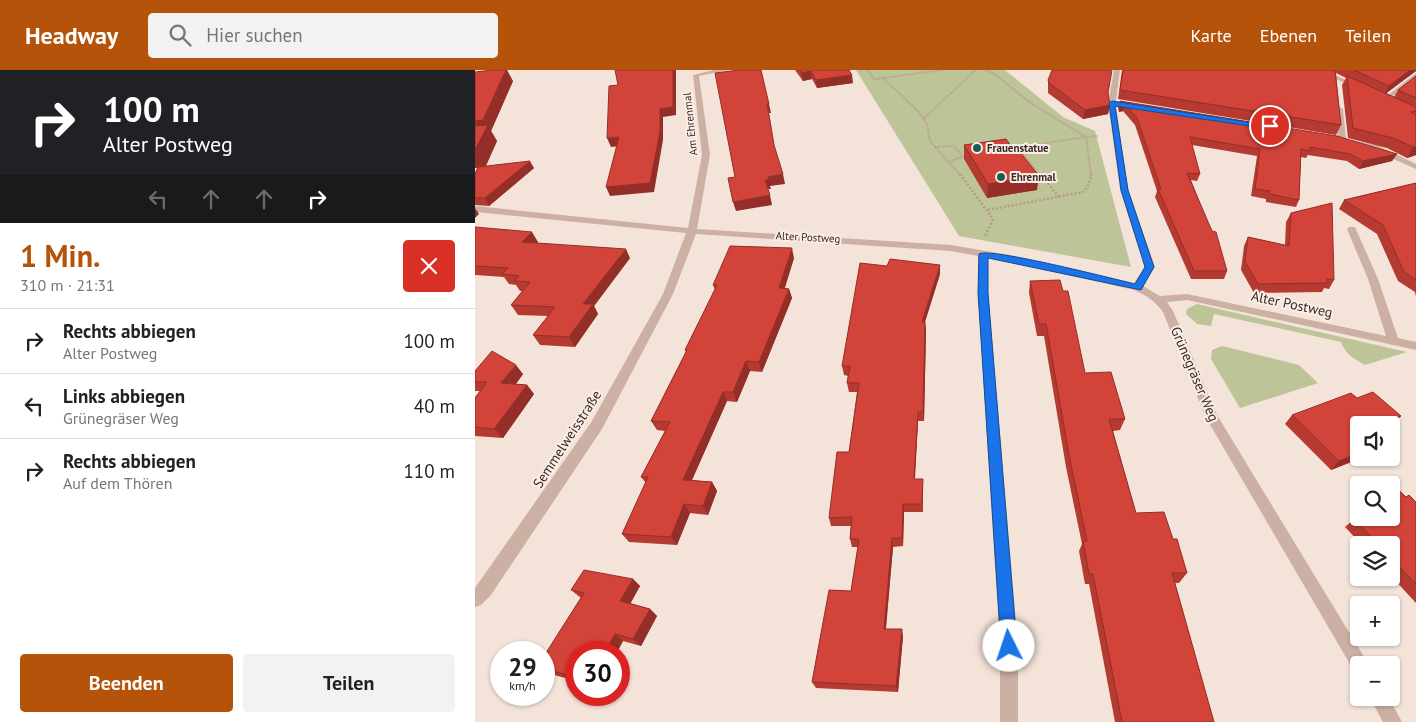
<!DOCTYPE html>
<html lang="de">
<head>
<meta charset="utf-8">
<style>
	:root { --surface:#fff; --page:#f2f2f2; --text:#222; --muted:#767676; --line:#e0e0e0; --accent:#b45309 }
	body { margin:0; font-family:"PT Sans",sans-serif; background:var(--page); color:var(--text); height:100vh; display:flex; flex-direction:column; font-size:19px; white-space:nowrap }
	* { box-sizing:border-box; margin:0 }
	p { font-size:16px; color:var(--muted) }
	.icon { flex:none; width:28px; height:28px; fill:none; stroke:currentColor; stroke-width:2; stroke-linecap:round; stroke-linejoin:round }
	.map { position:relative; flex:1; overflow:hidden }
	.drawer { display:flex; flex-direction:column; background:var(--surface); width:475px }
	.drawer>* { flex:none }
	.top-card { background:#202124; color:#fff; overflow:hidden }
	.fabs { position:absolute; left:875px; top:346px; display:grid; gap:10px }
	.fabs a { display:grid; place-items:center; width:50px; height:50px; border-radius:5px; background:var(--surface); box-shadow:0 1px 4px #0004; font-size:25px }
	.speed { position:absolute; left:15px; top:571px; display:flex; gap:10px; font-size:25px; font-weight:700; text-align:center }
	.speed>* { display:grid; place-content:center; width:65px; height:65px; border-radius:50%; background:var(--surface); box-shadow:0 1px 4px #0004; line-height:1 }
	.speed small { font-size:12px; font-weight:400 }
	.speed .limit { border:8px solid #d22; background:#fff; color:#111 }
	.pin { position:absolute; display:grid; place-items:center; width:42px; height:42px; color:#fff; margin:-21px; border:2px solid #fff; border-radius:50%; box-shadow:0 1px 5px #0007 }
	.me { position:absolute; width:55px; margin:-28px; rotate:356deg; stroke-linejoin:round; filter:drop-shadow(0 0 4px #0008) }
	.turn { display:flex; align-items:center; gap:18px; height:105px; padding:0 20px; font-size:22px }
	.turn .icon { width:65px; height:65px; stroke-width:2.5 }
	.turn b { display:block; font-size:35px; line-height:42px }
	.lanes { display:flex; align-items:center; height:48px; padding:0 20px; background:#0003; justify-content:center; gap:25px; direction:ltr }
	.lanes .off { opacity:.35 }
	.round { display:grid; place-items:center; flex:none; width:52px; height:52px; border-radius:5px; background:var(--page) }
	.overview { display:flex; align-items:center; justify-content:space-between; height:85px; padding:0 20px }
	h1 { font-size:30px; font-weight:600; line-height:38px; color:var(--accent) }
	.button { display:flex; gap:10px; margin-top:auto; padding:10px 20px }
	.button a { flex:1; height:58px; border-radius:5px; background:var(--accent); color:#fff; font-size:20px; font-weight:600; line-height:58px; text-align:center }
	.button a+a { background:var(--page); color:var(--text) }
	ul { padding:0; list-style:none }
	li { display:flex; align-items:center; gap:15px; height:65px; padding:0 20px; border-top:1px solid var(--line) }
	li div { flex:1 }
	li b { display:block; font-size:19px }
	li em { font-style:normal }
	header { display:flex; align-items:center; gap:30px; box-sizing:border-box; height:70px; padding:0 25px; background:var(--accent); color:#fff }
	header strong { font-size:24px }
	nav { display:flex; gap:28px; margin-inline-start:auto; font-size:18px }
	.search { width:350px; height:45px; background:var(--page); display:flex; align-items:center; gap:12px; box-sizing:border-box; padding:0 18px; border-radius:5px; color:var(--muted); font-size:19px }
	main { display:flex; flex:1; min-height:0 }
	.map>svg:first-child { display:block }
	.green { fill:#bdc598 }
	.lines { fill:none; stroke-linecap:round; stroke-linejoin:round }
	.path-far1 { stroke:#b9998e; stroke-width:2; stroke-dasharray:1 1; stroke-linecap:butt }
	.path { stroke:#b9998e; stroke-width:2.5; stroke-dasharray:2 2; stroke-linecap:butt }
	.minor { fill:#cdb0a4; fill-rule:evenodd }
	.wall { fill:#b53a31 }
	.shaded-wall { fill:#932f28 }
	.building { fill:#d24339; stroke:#932f28 }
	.route { fill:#1a73e8; stroke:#114b97 }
	.poi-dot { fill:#185e56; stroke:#fbeee6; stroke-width:2 }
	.labels { text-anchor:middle; stroke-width:4; stroke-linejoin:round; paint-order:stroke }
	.far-street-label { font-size:11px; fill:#382926; stroke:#fbeee6 }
	.far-poi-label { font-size:11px; font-weight:bold; fill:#382926; stroke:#fbeee6; text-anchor:start }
	.street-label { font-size:14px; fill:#382926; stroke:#fbeee6 }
</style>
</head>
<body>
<header>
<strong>Headway</strong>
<div class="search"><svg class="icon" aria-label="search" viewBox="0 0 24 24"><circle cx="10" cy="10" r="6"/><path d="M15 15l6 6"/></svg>Hier suchen</div>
<nav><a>Karte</a><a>Ebenen</a><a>Teilen</a></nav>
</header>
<main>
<section class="drawer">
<div class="top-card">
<div class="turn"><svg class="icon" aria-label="right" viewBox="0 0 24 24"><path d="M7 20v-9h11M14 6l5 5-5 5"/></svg><div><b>100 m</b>Alter Postweg</div></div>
<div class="lanes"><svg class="icon off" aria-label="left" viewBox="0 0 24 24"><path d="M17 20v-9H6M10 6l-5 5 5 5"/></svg><svg class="icon off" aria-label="ahead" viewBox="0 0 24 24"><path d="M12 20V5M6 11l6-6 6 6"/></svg><svg class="icon off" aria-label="ahead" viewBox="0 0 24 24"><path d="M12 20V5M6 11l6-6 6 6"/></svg><svg class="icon" aria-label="right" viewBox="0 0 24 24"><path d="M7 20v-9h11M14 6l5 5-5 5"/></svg></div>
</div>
<div class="overview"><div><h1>1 Min.</h1><p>310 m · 21:31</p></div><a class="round" style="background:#d93025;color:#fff"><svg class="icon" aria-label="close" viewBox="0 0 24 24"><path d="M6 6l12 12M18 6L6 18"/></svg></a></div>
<ul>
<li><svg class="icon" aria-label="right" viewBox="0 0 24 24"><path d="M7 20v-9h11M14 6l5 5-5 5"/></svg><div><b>Rechts abbiegen</b><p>Alter Postweg</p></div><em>100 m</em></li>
<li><svg class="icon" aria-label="left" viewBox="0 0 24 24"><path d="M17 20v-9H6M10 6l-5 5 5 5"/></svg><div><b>Links abbiegen</b><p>Grünegräser Weg</p></div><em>40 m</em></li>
<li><svg class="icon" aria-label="right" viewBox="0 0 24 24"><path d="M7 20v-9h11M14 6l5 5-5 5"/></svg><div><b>Rechts abbiegen</b><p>Auf dem Thören</p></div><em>110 m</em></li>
</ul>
<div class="button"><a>Beenden</a><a>Teilen</a></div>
</section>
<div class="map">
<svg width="941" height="652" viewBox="0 0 941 652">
	<rect width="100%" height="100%" fill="#f4e3d9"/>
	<path class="green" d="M381 0H530L588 47 620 61 656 197 484 166Z
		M722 234 932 282 890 295C878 288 871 285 866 272L739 244 736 256 722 254 711 244 712 239Z
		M747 276 824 295 843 313 765 338 736 289 737 280Z"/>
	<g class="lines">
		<path class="path-far1" d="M393 0 399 9 408 8 442 40 452 54 455 71 486 106
			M510 0 518 3 557 34 611 67 539 78
			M408 8 468 0
			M448 49 501 0
			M460 77 479 76 487 86
			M543 78 566 106
			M475 91 493 85
			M616 106 611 67 623 66"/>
		<path class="path" d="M485 104 518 149 510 166
			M565 104 584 127
			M513 140 608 122 613 116 617 104"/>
		<path class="minor" d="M239 0H253L224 6 235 85 222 159 476 175 535 185 659 213 670 197 645 120 633 33 639 0H645L641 31 663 36 659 38 641 36 653 120 680 197 668 216 685 226 712 224 911 266 893 209 872 159 874 157H880L903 209 923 268 941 272V280L712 230 692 232 698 241 742 345 894 595H884V603L879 601 730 346 688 242C680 231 671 225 659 220L513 187V223L543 576V652H525V576L503 223V186L476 181 221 164 198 224 127 359 16 525 6 535 0 537V518L117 351 188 224 211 163 0 142V136L213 158 227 85 218 5Z
			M842 0H850L887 18 882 19Z
			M941 3V8L912 31H908V29Z
			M864 37 868 39 871 69 867 71 863 69 860 39Z
			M876 70 902 75 941 94V99L896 79 876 74Z
			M895 628H914L927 652H908Z"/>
	</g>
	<path class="wall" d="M320 0H374L378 13 342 18 337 9 328 11Z
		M647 0H941V1L911 23 919 27 923 20 941 6V85L932 88 912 78 873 68 867 15 871 8 861 3 866 55 861 65 643 29Z
		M0 2 38 11 16 61 22 71 11 96 59 98 14 136 0 135V104L3 98H0Z
		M573 10 633 23 635 35 633 44 608 49 573 23Z
		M645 31 922 84 917 91 884 99 872 91 833 85 831 88 826 87 824 130 821 137 791 132V129L776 126 782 86 717 75 725 104 722 111 716 110 752 201 749 209H716L680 127 682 121 660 55 648 41 644 42 643 38Z
		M489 75 562 120 512 128 489 89Z
		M941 113V227L940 222 923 211 902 164 864 139 869 130Z
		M816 143 859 210 854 219 849 218 847 222 779 223 766 200 769 176 773 167 810 175 811 152Z
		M0 157 63 172 62 173 155 188 119 236 123 244 100 277 65 275 58 265 73 246 43 245 36 235 48 221H45L41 215 34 214 29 207 0 205Z
		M319 188 310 218 314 219 317 228 287 302 275 301 262 332 252 331 217 410 237 412 242 421 233 445 215 443 202 475 154 472 147 464 171 413 166 407 190 361 182 360 176 351 211 282 210 280 240 220 238 215Z
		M465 204 450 252 451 261 449 351H443L440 409 448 418V442H429L428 476 418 477 411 559 428 566 423 622 341 618 337 612 376 521 383 477H377L375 469 376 456H356L354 448 374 382 382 322H374L372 313 373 306 369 305 367 296Z
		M555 211 610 303 650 349 645 360 638 361 661 443 698 469 712 503 704 513H700L739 652H640L614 514H610L604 481 607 474 591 397 569 266H562L554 223Z
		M0 301 48 304 41 314 52 315 59 324 28 368 0 366V328L5 321H0Z
		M882 328 926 346 917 355H884V388H886L856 400 810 354 817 345Z
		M884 421V439L875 430Z
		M931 427 941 432V533L916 506V475H887L870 457 879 449Z
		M158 509 165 516 155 533 175 539 182 546 166 576 148 571 142 582H101V611L72 603 69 601V586L106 528 96 520Z"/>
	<path class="shaded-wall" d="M31 0H32L38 11 16 61 22 71 10 97 0 98V51Z
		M198 0H201V45L188 47V70L179 122 135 126 131 117 185 39Z
		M935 0H941V1L909 25 914 16Z
		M336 1 337 9 328 11 326 3Z
		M377 5 378 13 342 18 341 10Z
		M292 34H294L296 43H294L301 84Z
		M650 34 648 41 644 42 645 35Z
		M635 35 633 44 608 49 610 40Z
		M144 67 147 76 136 77 132 68Z
		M938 77H941V85L932 88Z
		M922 84 917 91 884 99 888 91Z
		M55 91 59 98 14 136 10 128Z
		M308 104 310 114 295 116 296 119H293L290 110 293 107Z
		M564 106 562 120 512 128 513 114Z
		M295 125 297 135 261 141 258 132Z
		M0 138 4 144 0 148Z
		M57 162 63 172 53 181 47 172Z
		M317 178 319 188 306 228 304 218Z
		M151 179 155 188 119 236 123 244 100 277 94 267 108 234Z
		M465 195V204L447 261V252Z
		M314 219 317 228 287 302 284 292Z
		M450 252 451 261 449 351 448 342Z
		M271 291 275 301 262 332 258 322Z
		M41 295 48 304 34 323 26 313Z
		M52 315 59 324 28 368 19 359Z
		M248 322 252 331 213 419 208 410Z
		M443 342V351L439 418V409Z
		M926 346 917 355H906Z
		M884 383V388H886L856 400 864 391Z
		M237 412 242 421 233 445 228 436Z
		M209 434 215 443 202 475 196 467Z
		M428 434 429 442 428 476 427 468Z
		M417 468 418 477 410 566 409 559Z
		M158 509 165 516 153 538 145 531Z
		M175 539 182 546 166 576 158 569Z
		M427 559 428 566 423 622 421 616Z
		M140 564 148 571 142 582H130Z"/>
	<path class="building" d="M18 0H31L8 50 0 51V2Z
		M140 0H198V37L185 39V62L175 113 131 117 144 67 132 68 134 16 143 15Z
		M264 0H286L294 34H292L299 75 308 104 293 107 294 109 290 110 295 125 258 132 253 108 260 107 240 3Z
		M325 0H374L377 5 341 10 336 1 326 3Z
		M577 0H637L633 23 635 35 610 40 574 13 573 10Z
		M648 0H858L860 1 866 55 645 20Z
		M879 0H935L914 16Z
		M872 6 941 37V41L936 42 941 45V77H938L918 68 878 58Z
		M941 6V28L923 20Z
		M645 31 862 66 922 84 888 91 875 84 835 77V81L826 79 824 130 794 124 795 121 780 119 785 79 715 67 725 104 712 103 737 161 741 162 752 201H719L683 119H686L662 48 650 34 645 35Z
		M13 55 0 80V81V56Z
		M531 69 537 77H541L564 106 513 114 489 75Z
		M55 91 10 128H0V104L3 97Z
		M941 113V210L929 202 908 155 869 130Z
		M857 133 859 210 852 209V213L783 214 770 191 773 167 814 176 816 143Z
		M0 157 57 162 47 172 151 179 108 234H118L94 267 58 265 80 237 36 235 55 212 39 211 44 206 27 204 33 198 0 196Z
		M255 176 317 178 304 218 314 219 284 292 271 291 258 322H248L208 410 237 412 228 436 209 434 196 467 147 464 173 407H166L195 352 176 351 212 280H210L242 215H238Z
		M415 189 465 195 447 252H450L448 342H443L439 409H448L447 434H428L427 468H417L409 559H427L421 616 337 612 354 520 376 521 384 469H375L377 447 354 448 362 382H374L384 313H372L375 296H367L385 193 412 196Z
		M585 210 588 221H593L610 303 636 302 650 349H634L661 443 689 442 698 469H702L712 503H697L739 652H647L618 504H614L608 471H612L594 385 571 254H564L555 211Z
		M17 281 41 295 26 313 52 315 19 359 0 357V328L12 312H0V301Z
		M898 322 926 346 906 355H884V383L864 391 817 345 876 323 882 328Z
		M913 410 931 427 934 425 941 432V514L916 488V475H904L879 449 884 447V448H916V415H899Z
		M109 500 158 509 145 531 175 539 158 569 140 564 130 582H101V607L69 599V586L109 523 96 520Z"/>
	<path class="route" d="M637 31 798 56 795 59 640 36 653 120 679 197 666 220 513 188V223L542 576 539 581 534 584 528 581 526 576 503 223 504 184C514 177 639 209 660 214L670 197 646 120 634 33Z"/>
	<g class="poi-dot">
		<circle cx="502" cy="78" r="5"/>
		<circle cx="526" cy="107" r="5"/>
	</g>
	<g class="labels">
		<g class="far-street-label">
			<text transform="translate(215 54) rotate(-96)" y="4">Am Ehrenmal</text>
			<text transform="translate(333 167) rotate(3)" y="4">Alter Postweg</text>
		</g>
		<g class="far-poi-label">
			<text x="512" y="82">Frauenstatue</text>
			<text x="536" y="111">Ehrenmal</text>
		</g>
		<g class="street-label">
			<text transform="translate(817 234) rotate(12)" y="5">Alter Postweg</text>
			<text transform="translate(720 304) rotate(67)" y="5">Grünegräser Weg</text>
			<text transform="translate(92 369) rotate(-57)" y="5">Semmelweisstraße</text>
		</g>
	</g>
</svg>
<div class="fabs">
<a><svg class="icon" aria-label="sound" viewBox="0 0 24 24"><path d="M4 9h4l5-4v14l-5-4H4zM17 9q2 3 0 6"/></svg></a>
<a><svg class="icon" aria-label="search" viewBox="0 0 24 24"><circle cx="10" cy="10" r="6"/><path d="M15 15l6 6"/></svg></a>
<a><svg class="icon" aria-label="layers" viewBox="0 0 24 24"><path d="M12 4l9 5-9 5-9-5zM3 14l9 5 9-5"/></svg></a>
<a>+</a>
<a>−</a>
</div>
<div class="speed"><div>29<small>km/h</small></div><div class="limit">30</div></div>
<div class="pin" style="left:795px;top:56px;background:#d93025"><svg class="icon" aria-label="arrive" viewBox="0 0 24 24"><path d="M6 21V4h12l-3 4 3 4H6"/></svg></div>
<svg class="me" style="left:534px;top:576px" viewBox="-20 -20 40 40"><circle r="19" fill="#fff"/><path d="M0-13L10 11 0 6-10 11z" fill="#1a73e8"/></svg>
</div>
</main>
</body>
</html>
